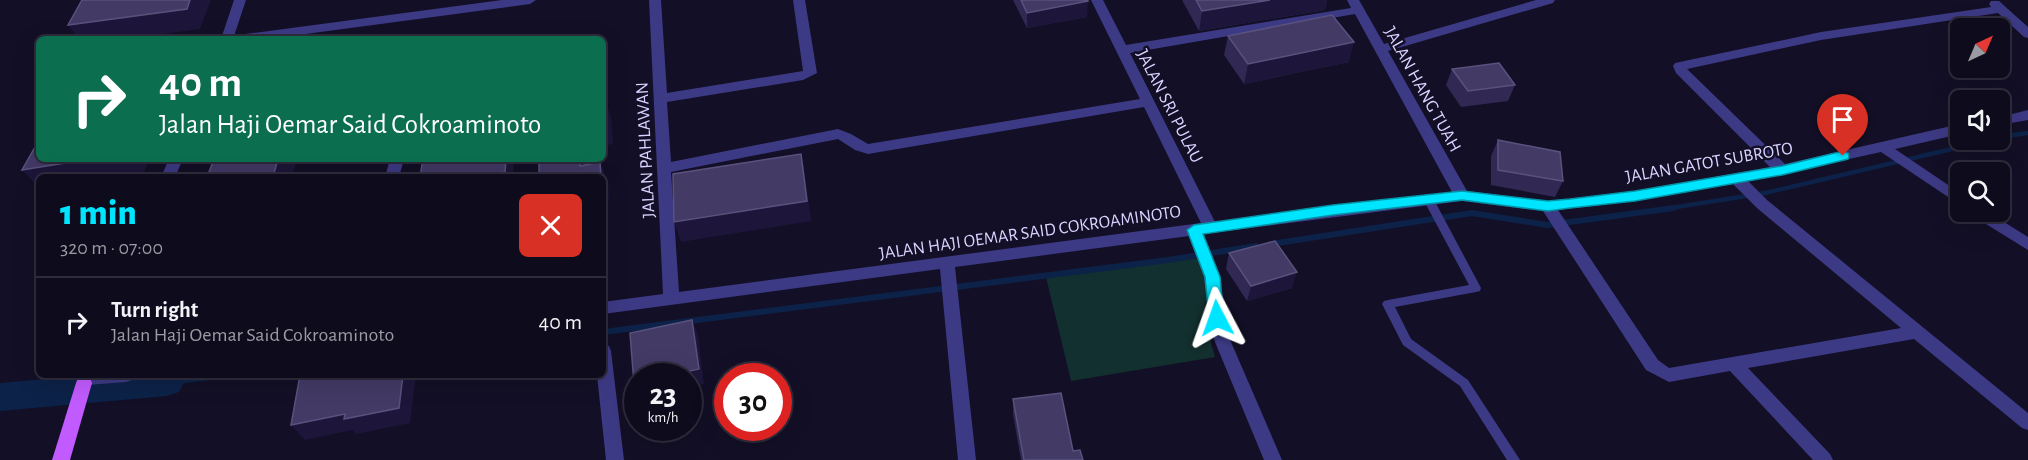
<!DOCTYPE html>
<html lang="en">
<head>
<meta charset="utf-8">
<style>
	:root { --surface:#0e0b1c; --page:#171425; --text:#f1f3f6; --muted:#9b9ba3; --line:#2e2b3b; --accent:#00e5ff }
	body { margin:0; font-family:"Alegreya Sans",sans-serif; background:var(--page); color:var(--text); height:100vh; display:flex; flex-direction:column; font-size:22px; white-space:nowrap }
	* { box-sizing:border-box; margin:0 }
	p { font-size:20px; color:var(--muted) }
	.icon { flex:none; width:33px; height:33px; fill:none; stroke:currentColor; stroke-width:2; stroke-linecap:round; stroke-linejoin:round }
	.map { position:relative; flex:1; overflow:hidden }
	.panel { position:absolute; left:36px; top:174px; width:570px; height:204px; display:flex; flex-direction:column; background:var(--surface); border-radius:9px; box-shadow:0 6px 24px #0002,0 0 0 2px var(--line) }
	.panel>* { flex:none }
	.hud { position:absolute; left:36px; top:36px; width:570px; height:126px; border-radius:9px; box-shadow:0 6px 24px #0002,0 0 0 2px var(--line); background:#0b6e4f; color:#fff; overflow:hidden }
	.needle { width:39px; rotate:44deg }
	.controls { position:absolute; left:1950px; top:18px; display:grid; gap:12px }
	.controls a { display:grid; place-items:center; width:60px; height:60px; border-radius:9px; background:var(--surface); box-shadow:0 6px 24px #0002,0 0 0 2px var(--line); font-size:30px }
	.speed { position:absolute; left:624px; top:363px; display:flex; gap:12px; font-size:30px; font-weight:700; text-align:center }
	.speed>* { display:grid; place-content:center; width:78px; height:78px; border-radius:50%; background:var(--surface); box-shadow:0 6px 24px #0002,0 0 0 2px var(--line); line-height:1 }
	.speed small { font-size:15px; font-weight:400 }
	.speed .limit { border:9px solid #d22; background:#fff; color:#111 }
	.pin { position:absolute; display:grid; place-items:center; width:51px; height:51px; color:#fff; margin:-62px -26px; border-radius:50% 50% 50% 0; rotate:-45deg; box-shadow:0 0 6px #0007 }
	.pin .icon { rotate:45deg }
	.me { position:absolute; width:66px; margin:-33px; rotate:356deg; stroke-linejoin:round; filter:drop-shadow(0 0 4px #0008) }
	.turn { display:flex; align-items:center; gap:21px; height:126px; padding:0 24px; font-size:27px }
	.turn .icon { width:78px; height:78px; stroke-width:2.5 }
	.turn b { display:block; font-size:42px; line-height:51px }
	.round { display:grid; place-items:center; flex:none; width:63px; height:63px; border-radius:9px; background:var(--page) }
	.summary { display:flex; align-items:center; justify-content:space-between; height:102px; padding:0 24px }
	h1 { font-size:36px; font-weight:800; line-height:45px; color:var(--accent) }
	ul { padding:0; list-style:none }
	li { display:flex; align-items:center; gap:18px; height:90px; padding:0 24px; border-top:2px solid var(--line) }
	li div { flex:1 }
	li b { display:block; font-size:22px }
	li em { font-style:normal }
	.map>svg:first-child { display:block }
	.green { fill:#12302f }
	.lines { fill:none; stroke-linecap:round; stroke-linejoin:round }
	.stream-far1 { stroke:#0c2248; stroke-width:4.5 }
	.stream { stroke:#0c2248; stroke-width:6 }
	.river { fill:#0c2248; fill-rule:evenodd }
	.service { fill:#3d3a85; fill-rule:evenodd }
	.minor { fill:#3d3a85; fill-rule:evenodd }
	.tertiary { fill:#3d3a85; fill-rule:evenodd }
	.primary { fill:#c25bff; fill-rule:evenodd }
	.wall { fill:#312854 }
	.shaded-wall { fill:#1d163a }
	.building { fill:#433a66; stroke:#5a527e; stroke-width:1.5 }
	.route { fill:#00e5ff; stroke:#0095a6; stroke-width:1.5 }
	.labels { text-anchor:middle; stroke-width:5; stroke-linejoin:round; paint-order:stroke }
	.street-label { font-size:18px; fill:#d9d4ff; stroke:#130f26 }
</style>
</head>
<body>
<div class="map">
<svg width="2028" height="460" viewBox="0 0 2028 460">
	<rect width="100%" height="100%" fill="#130f26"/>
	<path class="green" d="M1196 255 1209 280 1204 319 1215 357 1071 381 1046 277Z"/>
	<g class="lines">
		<path class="stream-far1" d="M2000 137 2028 133
			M1664 209 1765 193 1990 140"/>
		<path class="stream" d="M1271 244 1472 213 1547 225 1674 208
			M603 332 1168 260 1256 246
			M167 382 230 375"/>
		<path class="river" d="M87 375H180L184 382 179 392 167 396 0 411V383Z"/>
		<path class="service" d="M1428 195 1432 196 1481 288 1480 291 1476 292 1395 307 1411 339 1468 380 1520 460H1507L1460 386 1403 345 1382 304 1384 301 1388 300 1469 285 1423 199Z"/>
		<path class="minor" d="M502 0H536L530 4 268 39H232L238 35Z
			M649 0H661L667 93 803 71 793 0H805L817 73 803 80 667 102 671 162 838 129 851 134 868 144 1140 99 1091 0H1103L1126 45 1351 8 1347 0H1359L1384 44 1536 0H1555L1553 3 1388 51 1467 191 1548 201 1635 191 1770 167 1676 73 1673 66 1675 63 1821 32 1991 7 1989 4 1991 1H1999L2028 27V38L2024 37 1998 13 1821 40 1687 69 1785 164 1960 124V134L1895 149 1960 193V205L1881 152 1748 181 1767 200 2028 413V430L2022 428 1914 339 1748 368 1830 454 1833 460H1813L1730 371 1669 382 1646 370 1543 211 1462 201 1203 234 1220 277 1225 318 1231 342 1282 460H1264L1215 342 1209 318 1204 277 1189 236 955 267 976 460H958L940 269 603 314V302L663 294ZM1355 14 1452 192 1215 222 1130 53ZM1144 107 1201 223 679 292 671 172 838 139 855 150 868 154ZM1733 184 1757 208 1901 328 1669 368 1658 360 1558 210 1635 201Z
			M2028 110V120L2000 125V117Z
			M390 159H404L399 177H385Z
			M1971 212H1988L2028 237V250L1973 216Z
			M603 344 609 346 611 351 624 460H606L597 375H603Z
			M80 375H134L132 380 126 382 87 385 81 383 79 378Z"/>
		<path class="tertiary" d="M234 0H246L233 39H221Z
			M169 159H183L175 177H161Z"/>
		<path class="primary" d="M84 376 90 378 92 383 70 460H52L76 383 78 378Z"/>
	</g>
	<path class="wall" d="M1013 0H1087V17L1027 28Z
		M1182 0H1327L1325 10 1199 31Z
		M1228 36 1349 62 1244 84 1224 55Z
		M1452 69 1515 85 1508 101 1461 107 1446 85Z
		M1498 140 1563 181 1555 197 1491 185V156Z
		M1229 253 1292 288 1247 301 1226 269Z
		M1013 399 1073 451 1083 460H1021L1013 414Z"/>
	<path class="shaded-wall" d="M190 0H211L200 29 127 39H79L68 25Z
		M1270 0H1327L1325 10 1199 31 1202 11Z
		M1088 1 1087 17 1027 28V13Z
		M1354 42 1349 62 1244 84 1248 64Z
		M604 97 611 117 613 144 603 146Z
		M801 154 805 174 811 221 681 242 674 222Z
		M90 159H149L144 173 118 177H39V188L22 170Z
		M278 159H297L292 177H273Z
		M506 159H513L514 161 513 177H476Z
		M580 159H588V177L580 166Z
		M600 162 608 182 609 199 603 200V177H601Z
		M1297 272 1292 288 1247 301 1251 286Z
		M692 320 698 335 704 384 688 388V376H667Z
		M403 375H416L410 423 356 434 353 430 305 440 291 425 345 414Z
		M638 383V392L634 384Z"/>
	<path class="building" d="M82 0H190L187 9 68 25Z
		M1021 0H1087L1088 1 1027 13Z
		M1196 0H1270L1202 11Z
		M1332 15 1354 42 1248 64 1228 36Z
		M307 36 306 39H284Z
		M1499 63 1515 85 1468 91 1452 69Z
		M603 97H604L606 124 603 125Z
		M39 140V159H90L22 170Z
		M1498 140 1560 152 1563 181 1498 170Z
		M801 154 807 201 674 222 673 174Z
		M214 159H278L273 177H207Z
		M423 159H506L505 172 476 177H420Z
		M539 159H580V166L600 162 601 177H539Z
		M1275 241 1297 272 1251 286 1229 253Z
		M692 320 699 369 667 376H638V383L634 384 630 333Z
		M300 375H403L399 408 344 419 345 414 291 425Z
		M1061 393 1073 451 1080 450 1083 460H1024L1013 399Z"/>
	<path class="route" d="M1843 151 1848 153 1849 156 1848 159 1782 175 1635 201 1570 208 1548 211 1462 200 1333 215 1203 234 1220 277 1224 318 1222 323H1212L1209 318 1205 277 1187 230 1194 225 1333 205 1462 191 1548 201 1570 199 1635 191 1782 166Z"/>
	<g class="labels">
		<g class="street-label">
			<text transform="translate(1423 89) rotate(61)" y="6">JALAN HANG TUAH</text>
			<text transform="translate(1170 106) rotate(63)" y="6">JALAN SRI PULAU</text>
			<text transform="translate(645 150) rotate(-93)" y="6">JALAN PAHLAWAN</text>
			<text transform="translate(1709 162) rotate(-10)" y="6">JALAN GATOT SUBROTO</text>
			<text transform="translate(1030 232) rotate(-8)" y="6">JALAN HAJI OEMAR SAID COKROAMINOTO</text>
		</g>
	</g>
</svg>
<div class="controls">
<a><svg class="needle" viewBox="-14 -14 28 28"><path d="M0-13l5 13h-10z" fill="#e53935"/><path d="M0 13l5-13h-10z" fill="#9b9ba3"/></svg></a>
<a><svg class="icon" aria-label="sound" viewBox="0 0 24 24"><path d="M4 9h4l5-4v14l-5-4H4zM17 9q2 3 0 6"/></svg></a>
<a><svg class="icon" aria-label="search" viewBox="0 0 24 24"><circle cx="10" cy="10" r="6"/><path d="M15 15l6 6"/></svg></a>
</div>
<div class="speed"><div>23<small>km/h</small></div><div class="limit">30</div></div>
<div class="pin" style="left:1843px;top:156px;background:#d93025"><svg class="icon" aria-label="arrive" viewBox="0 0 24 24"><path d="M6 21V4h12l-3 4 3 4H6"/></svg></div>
<svg class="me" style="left:1217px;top:318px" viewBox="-20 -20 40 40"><path d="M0-17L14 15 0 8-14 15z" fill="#00e5ff" stroke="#fff" stroke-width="4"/></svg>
<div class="hud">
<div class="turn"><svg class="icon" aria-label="right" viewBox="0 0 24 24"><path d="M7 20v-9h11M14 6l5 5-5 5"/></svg><div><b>40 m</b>Jalan Haji Oemar Said Cokroaminoto</div></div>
</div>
<section class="panel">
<div class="summary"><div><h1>1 min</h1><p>320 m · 07:00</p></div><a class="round" style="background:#d93025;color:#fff"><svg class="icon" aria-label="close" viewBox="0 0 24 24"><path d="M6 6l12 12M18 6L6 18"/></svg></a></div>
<ul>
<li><svg class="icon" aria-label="right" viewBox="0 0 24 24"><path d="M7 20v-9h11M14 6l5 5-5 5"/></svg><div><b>Turn right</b><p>Jalan Haji Oemar Said Cokroaminoto</p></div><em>40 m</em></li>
</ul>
</section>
</div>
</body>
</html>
